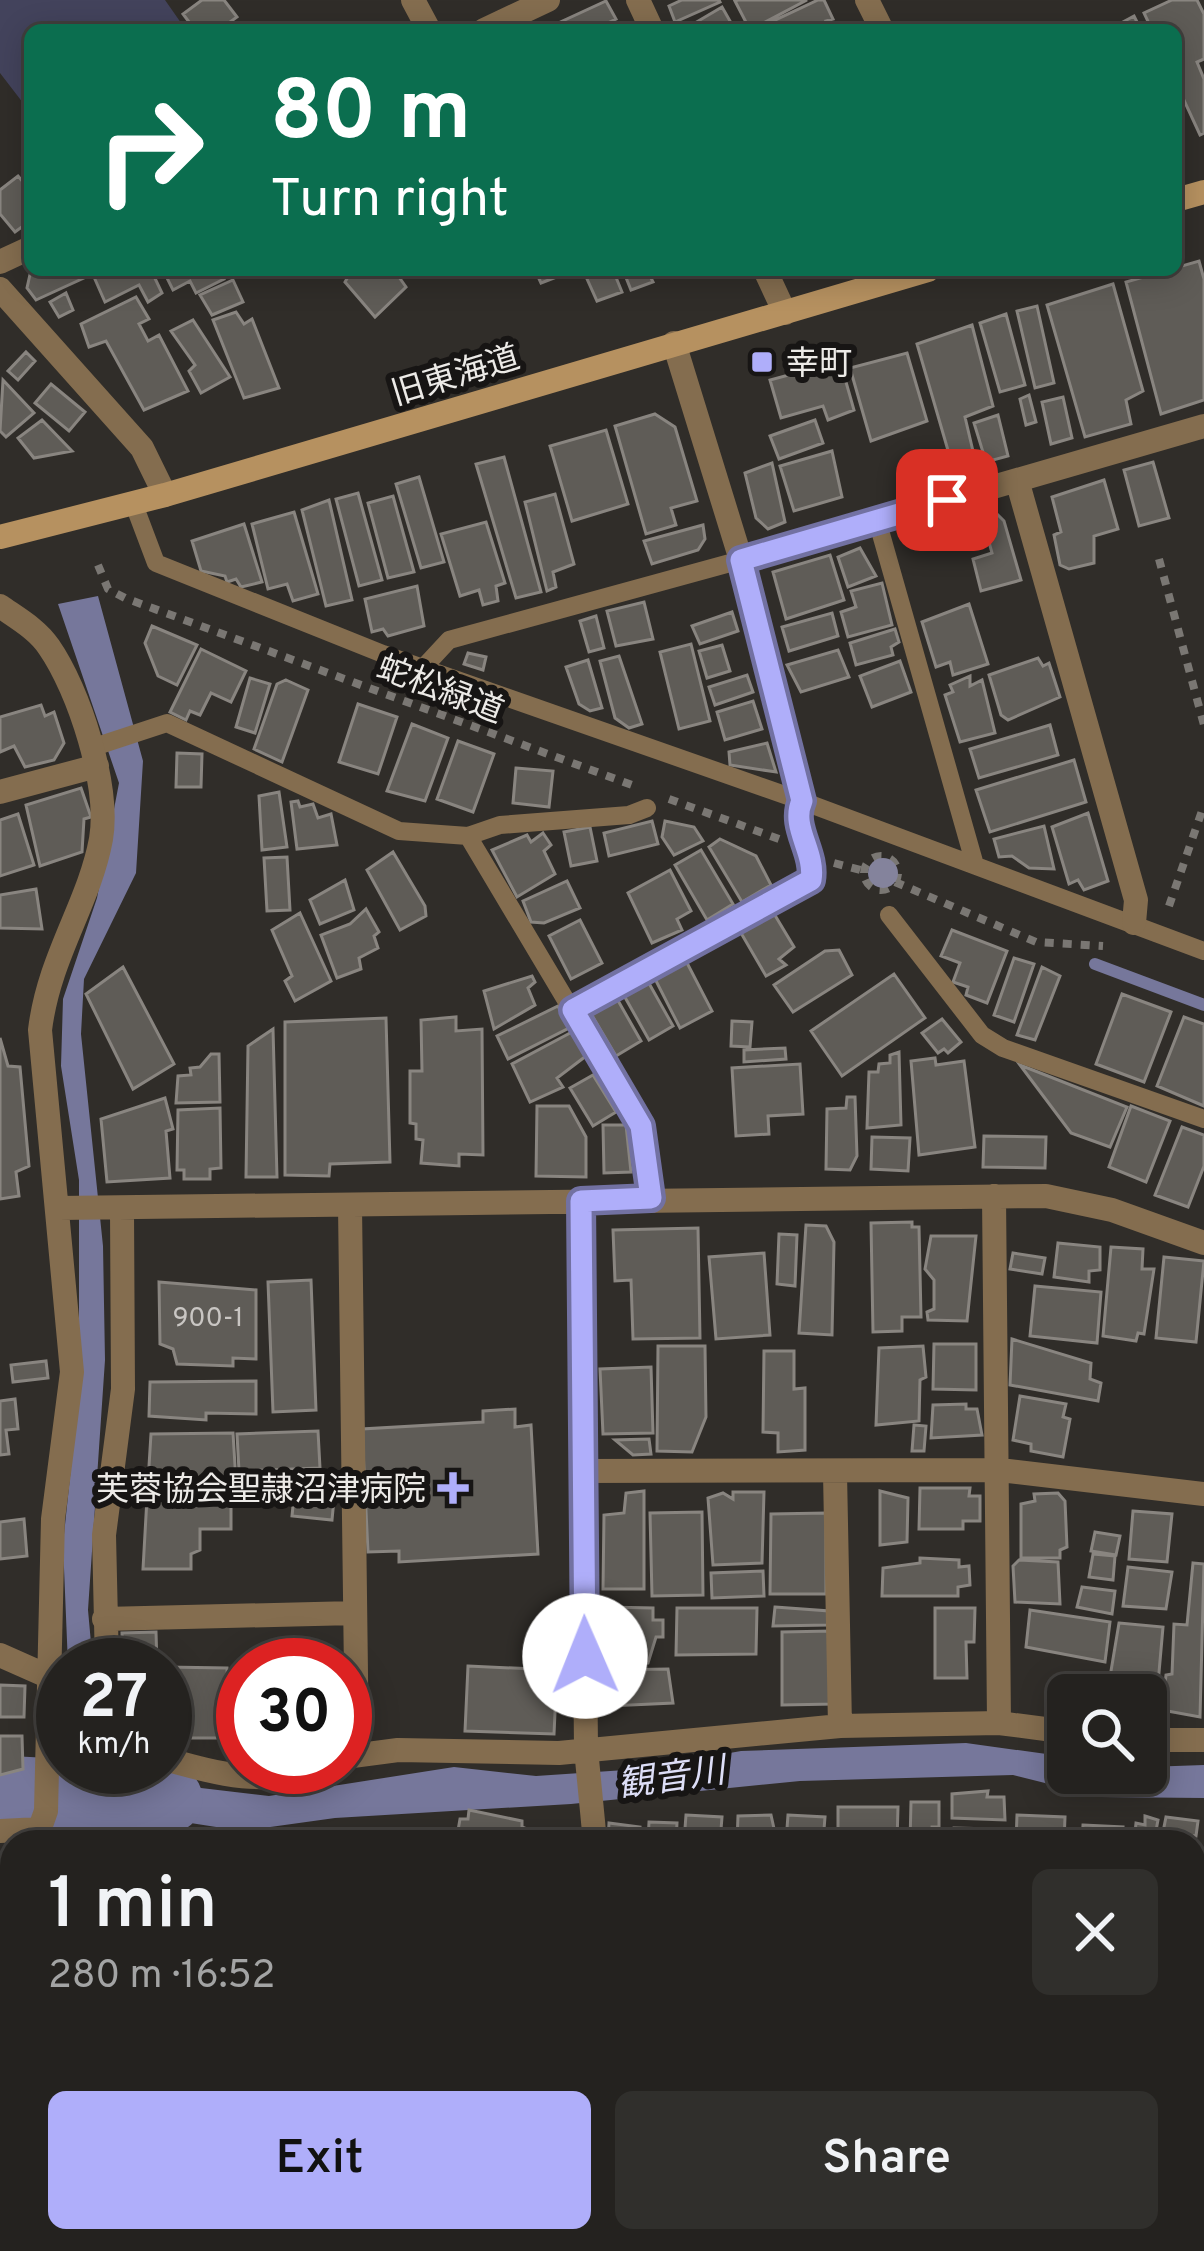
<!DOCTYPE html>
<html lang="en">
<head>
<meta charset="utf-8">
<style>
	:root { --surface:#24221f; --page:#302f2c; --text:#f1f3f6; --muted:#a3a4a4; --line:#413f3d; --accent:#afaefa }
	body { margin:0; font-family:Overpass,"Noto Sans JP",sans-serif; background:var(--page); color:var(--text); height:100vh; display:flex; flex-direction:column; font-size:45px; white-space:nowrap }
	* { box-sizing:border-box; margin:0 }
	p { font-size:39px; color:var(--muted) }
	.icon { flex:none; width:66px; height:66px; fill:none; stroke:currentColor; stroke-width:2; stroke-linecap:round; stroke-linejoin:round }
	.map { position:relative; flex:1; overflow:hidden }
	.side { position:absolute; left:0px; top:1830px; width:1206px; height:423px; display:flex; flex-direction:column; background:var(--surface); border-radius:36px 36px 0 0; box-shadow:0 6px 30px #0003,0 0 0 3px var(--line) }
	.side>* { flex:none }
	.top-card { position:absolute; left:24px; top:24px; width:1158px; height:252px; border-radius:18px; box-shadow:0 6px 30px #0003,0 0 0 3px var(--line); background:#0b6e4f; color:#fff; overflow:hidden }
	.fabs { position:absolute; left:1047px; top:1674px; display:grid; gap:24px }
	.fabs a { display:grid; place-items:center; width:120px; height:120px; border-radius:18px; background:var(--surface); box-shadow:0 6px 30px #0003,0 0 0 3px var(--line); font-size:60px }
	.speed { position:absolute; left:36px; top:1638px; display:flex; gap:24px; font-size:60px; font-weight:700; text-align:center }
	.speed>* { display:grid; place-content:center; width:156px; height:156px; border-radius:50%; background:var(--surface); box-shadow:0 6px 30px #0003,0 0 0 3px var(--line); line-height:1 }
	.speed small { font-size:30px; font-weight:400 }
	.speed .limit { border:18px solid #d22; background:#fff; color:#111 }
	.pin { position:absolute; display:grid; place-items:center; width:102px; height:102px; color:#fff; margin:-51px; border-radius:24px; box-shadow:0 6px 18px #0006 }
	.me { position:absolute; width:132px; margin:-66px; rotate:359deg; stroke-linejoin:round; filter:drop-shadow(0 0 9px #0008) }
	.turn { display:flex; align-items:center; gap:42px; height:252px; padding:0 48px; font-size:54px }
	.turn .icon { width:156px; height:156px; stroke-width:2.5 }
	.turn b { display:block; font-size:84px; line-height:102px }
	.round { display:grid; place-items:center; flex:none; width:126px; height:126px; border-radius:18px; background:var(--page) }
	.head { display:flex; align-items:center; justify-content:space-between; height:204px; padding:0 48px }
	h1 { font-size:72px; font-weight:600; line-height:90px }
	.action { display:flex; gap:24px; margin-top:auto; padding:24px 48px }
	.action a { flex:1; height:138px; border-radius:18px; background:var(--accent); color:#111; font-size:48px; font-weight:600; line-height:138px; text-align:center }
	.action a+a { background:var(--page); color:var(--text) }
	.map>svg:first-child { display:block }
	.green { fill:#43435c }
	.water { fill:#76779b }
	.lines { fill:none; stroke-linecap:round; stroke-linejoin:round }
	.stream { stroke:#76779b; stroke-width:12 }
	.river { stroke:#76779b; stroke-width:69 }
	.building { fill:#5f5c57; stroke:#898580; stroke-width:3 }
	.path { stroke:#7a7773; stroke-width:8; stroke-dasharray:9 9; stroke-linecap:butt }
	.lane { stroke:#846d4f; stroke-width:18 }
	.street { stroke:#846d4f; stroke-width:24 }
	.secondary { stroke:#b69160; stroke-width:24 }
	.tree { fill:#84839c }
	.route-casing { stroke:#7271a2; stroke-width:30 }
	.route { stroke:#afaefa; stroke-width:21 }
	.poi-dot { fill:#afaefa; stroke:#171514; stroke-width:4.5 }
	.labels { text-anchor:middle; stroke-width:12; stroke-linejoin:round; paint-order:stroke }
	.number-label { font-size:27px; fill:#c9c6c3 }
	.poi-label { font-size:33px; fill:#eceae7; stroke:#171514; text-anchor:start }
	.street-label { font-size:33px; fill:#eceae7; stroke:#171514 }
	.water-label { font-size:36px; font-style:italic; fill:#dddef7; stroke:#171514 }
</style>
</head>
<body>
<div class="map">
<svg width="1204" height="2251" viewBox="0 0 1204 2251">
	<rect width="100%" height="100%" fill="#302d29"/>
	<path class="green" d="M0 0H165L186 30H30V112L0 73Z"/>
	<path class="water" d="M98 596 143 761 136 873 84 979 81 1034 103 1246 105 1360 88 1610 93 1665H68L63 1544 79 1391V1180L61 1066 63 999 97 898 119 783 58 604Z
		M966 1743 1068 1757V1773H1146V1767L1204 1765V1798L1101 1797 1013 1775 800 1781 571 1804 335 1818 242 1831 81 1806 72 1767H148L184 1786 269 1796 454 1767 536 1776 640 1769 741 1751Z"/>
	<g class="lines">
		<path class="stream" d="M1095 964 1204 1005"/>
		<path class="river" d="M0 1790 168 1799"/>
	</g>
	<path class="building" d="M202 0H224L237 17 219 30H195L183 14Z
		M682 0H719L720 2 675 22 669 6Z
		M807 0 750 30 735 1 738 0Z
		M818 0H824L833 19 826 21 830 30H754Z
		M1172 0H1197L1204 14V59L1197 62 1204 79V133L1200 135 1176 83V30H1152L1144 13Z
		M606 1 616 19 593 30H556L554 25Z
		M722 7 734 28 683 30Z
		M1134 16 1141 30H1108Z
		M18 176 30 190V221L15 232 0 214V190Z
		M1199 261 1204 279V400L1161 414 1126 282Z
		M31 270H83L86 277 36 300 27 288Z
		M151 270 162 293 148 302 139 285 105 302 94 277 103 270Z
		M220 270 224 279 196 293 190 281 173 290 164 272Z
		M352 270H394L406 287 375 317 345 282Z
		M535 270H565L567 273 541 283Z
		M583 270H613L622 292 597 301Z
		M623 270H647L653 282 631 290Z
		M233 280 243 302 212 315 200 295Z
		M1113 284 1143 391 1126 400 1131 424 1085 437 1047 305Z
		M66 293 73 310 59 317 50 302Z
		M136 297 149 319 139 324 148 341 159 335 188 391 144 410 106 341 89 347 81 324Z
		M1037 306 1054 383 1035 388 1017 311Z
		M236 312 244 324 252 319 279 388 244 398 213 320Z
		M1006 314 1025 385 1000 392 980 323Z
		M193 320 230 377 201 393 189 371 195 365 171 331Z
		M972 325 993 406 965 417 976 464 954 471 917 344Z
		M26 352 35 361 18 380 8 371Z
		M907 353 927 421 871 441 850 368Z
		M840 361 854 410 828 420 823 406 781 418 770 380Z
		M3 380 34 413 6 437 0 431Z
		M51 384 85 412 69 431 35 403Z
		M1029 395 1036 422 1026 425 1020 399Z
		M1063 397 1072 438 1051 444 1042 402Z
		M655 414 675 427 697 501 671 508 676 525 646 534 615 426Z
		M998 415 1008 456 986 462 974 423Z
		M42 420 72 451 34 458 18 438Z
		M815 420 823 443 779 459 770 436Z
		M606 430 628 504 572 521 550 446Z
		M832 451 842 497 794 511 780 466Z
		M504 457 541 592 516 598 476 464Z
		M1153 462 1169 518 1139 526 1124 470Z
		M772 463 785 522 768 529 756 518 745 473Z
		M419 477 444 562 421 568 396 484Z
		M1104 480 1118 529 1094 536V563L1069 569 1060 565 1054 535 1061 532 1052 497Z
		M358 493 382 580 359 586 336 499Z
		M555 494 574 564 553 572 556 587 547 591 525 502Z
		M393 496 414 572 388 578 368 503Z
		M329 500 352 600 326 606 302 510Z
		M294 512 318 594 293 601 287 584 268 589 252 524Z
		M995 512 1004 521 1021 580 981 591 973 559 992 553 981 513Z
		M486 522 505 583 496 586 498 601 483 605 479 590 460 596 441 534Z
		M244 524 262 582 241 587 236 579 227 582 225 576 201 571 192 541Z
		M703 525 705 539 698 550 652 564 644 541Z
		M860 548 876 576 848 587 838 557Z
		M830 555 844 600 786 619 773 572Z
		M882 583 892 625 848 637 841 612 856 607 851 591Z
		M417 586 424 626 388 636 383 629 372 632 365 599Z
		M644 602 653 639 616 646 607 611Z
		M969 604 988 664 953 675 950 662 936 667 922 622Z
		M732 612 738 631 700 644 692 626Z
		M832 613 838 636 789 651 782 627Z
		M596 616 604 648 589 652 580 621Z
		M152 626 197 645 177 685 158 676 145 643Z
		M895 629 899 642 891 647 893 655 856 665 850 643Z
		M691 644 710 721 679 729 660 652Z
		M722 645 730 671 707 678 699 651Z
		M201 649 246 671 231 702 211 693 200 715 190 711 186 720 170 712Z
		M838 650 849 677 801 692 787 665Z
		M468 653 486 657 483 670 464 664Z
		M619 656 642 724 629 728 615 718 600 661Z
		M1038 658 1043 666 1049 663 1060 697 1008 720 1001 715 989 675Z
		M588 660 602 708 590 711 579 704 566 667Z
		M900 661 911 692 872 707 860 676Z
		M394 666 438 682 433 693 390 677Z
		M747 675 753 692 715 705 709 687Z
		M970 676V686L982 680 995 733 960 742 945 695 953 692 950 685Z
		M250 678 270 684 255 733 236 727Z
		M286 680 308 690 282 762 254 749 277 684Z
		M753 701 762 729 725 740 717 712Z
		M358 704 397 717 378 774 339 762Z
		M41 705 45 716 54 712 64 743 54 760 25 767 14 746 0 752V717Z
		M412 724 448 738 425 801 387 791Z
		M1050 725 1058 755 979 778 970 749Z
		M458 741 494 754 473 812 437 799Z
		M767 743 776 772 730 765 729 752Z
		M177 753 202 754 201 787H176Z
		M1074 760 1086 802 990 832 976 790Z
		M516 768 553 771 549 807 513 803Z
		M81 788 91 817 84 819 82 852 40 866 26 805Z
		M279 792 287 847 262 850 259 796Z
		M298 801 300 807 313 804 318 818 331 814 337 845 297 849 291 802Z
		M1088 813 1108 881 1084 890 1078 880 1069 884 1052 827Z
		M18 814 34 865 0 876V820Z
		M652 821 658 844 609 856 604 833Z
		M665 821 694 827 703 841 674 855 662 837Z
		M1044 826 1054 869 1029 868 1012 856 999 857 994 839Z
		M590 827 597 861 571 866 564 832Z
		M543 833 551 845 544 851 555 874 517 897 492 850 527 835 531 842Z
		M720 839 756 856 771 885 742 902 709 847Z
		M701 850 733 904 707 920 675 865Z
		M393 852 425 906 426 916 400 930 367 870Z
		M287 857 290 910 267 911 264 858Z
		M670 870 691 911 677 919 682 930 652 943 628 893Z
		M345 880 354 910 320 924 310 900Z
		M567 881 580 908 544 923 531 922 523 901Z
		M36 889 42 929 0 928V895Z
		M366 909 379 932 374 936 378 948 359 958 361 969 337 978 321 935 350 924Z
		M773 912 794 947 779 959 786 965 766 976 741 933Z
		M300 913 331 981 295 1001 285 981 292 976 272 930Z
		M580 920 602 963 571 979 549 936Z
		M952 930 1007 951 987 1003 966 995 968 987 953 982 960 963 941 956Z
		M839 950 852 975 793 1012 774 985 825 951Z
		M1014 958 1034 964 1014 1022 994 1015Z
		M685 959 712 1011 680 1028 653 975Z
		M123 967 174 1064 133 1089 86 994Z
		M1042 967 1060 976 1035 1040 1017 1035Z
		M894 974 925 1018 842 1076 811 1031Z
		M532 976 535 982 528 988 535 1005 494 1029 484 991Z
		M646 978 673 1026 649 1040 622 992Z
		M1122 994 1171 1012 1144 1082 1096 1064Z
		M616 997 641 1041 616 1056 590 1012Z
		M558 1006 569 1028 508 1059 497 1036Z
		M456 1017V1031L482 1029 483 1155 459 1154V1166L421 1163 423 1140 416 1139V1124L410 1123V1071H422L421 1020Z
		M1184 1017 1204 1024V1106L1157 1086Z
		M386 1018 390 1162 330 1164 329 1176 285 1175V1022Z
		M942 1019 961 1042 948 1053 944 1049 938 1053 922 1033Z
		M732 1021 752 1022 750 1047 731 1046Z
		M273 1029 277 1177H246L248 1046Z
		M572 1032 586 1056 557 1078 563 1087 530 1102 512 1064Z
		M0 1038 8 1066 20 1067 29 1166 16 1172 19 1196 0 1199Z
		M785 1048 786 1059 744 1062V1050Z
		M899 1052 901 1125 867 1128 869 1072H878L879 1064 890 1063V1055Z
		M211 1054H219L220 1102 176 1103 178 1076 191 1075 190 1068 200 1067Z
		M935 1058 936 1065 964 1061 975 1147 919 1155 911 1061Z
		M800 1064 803 1114 768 1116 769 1134 736 1136 732 1068Z
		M1020 1065 1127 1107 1110 1147 1071 1133Z
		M593 1075 616 1112 593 1126 570 1088Z
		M847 1097H855L857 1156 850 1170 826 1169 827 1109 846 1108Z
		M165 1098 173 1129 166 1131 170 1178 107 1182 101 1119Z
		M537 1106H569L586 1137V1177L536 1176Z
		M1131 1106 1170 1121 1146 1182 1109 1167Z
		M220 1108 221 1168 210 1169V1179H184V1170H177L178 1110Z
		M603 1125H626L631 1172 604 1173Z
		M1182 1127 1204 1135V1166L1188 1207 1155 1195Z
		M984 1136 1046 1137 1045 1168 983 1167Z
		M872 1137 910 1138 908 1171 871 1169Z
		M912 1222V1227H919L921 1317H902V1331L873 1332 871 1223Z
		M806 1225 826 1226 834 1242 832 1335 799 1333Z
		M698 1228 700 1338 633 1339 631 1280 615 1281 613 1230Z
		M779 1234 797 1235 795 1286 777 1284Z
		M931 1236H976L967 1321 928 1320 927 1312 934 1309V1280L925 1269Z
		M1058 1243 1100 1247V1270L1089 1271V1282L1054 1277Z
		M1111 1247 1143 1249 1142 1269H1154L1144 1334 1138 1333 1136 1341 1103 1336Z
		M764 1253 770 1335 716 1339 709 1257Z
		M1013 1253 1045 1258 1042 1274 1010 1269Z
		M1164 1257 1204 1261 1196 1342 1156 1338Z
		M311 1280 316 1410 273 1412 268 1282Z
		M159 1282 256 1290V1359L233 1358V1366L177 1364 173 1349 160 1344Z
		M1035 1286 1101 1292 1097 1343 1030 1336Z
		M1012 1339 1091 1363 1090 1379 1101 1383 1098 1401 1010 1385Z
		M934 1344H976V1390L933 1389Z
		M658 1346H705L706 1417 692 1452 657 1451Z
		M923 1346 926 1377 920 1380 919 1421 876 1425 879 1348Z
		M764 1351H794V1389L805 1388V1450L778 1452V1433L763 1432Z
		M46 1361 48 1378 13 1382 11 1365Z
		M651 1367 653 1433 603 1434 600 1369Z
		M256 1381V1414L206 1413V1420L149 1416 150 1382Z
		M1020 1396 1066 1404 1063 1417 1070 1419 1063 1457 1031 1451V1444L1013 1440Z
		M15 1399 18 1429 6 1430 9 1454 0 1455V1401Z
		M966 1404V1409H977L982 1435 931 1438 933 1405Z
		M515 1409V1427L531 1425 538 1554 399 1562V1551L368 1552 362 1429 483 1422V1411Z
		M914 1425 926 1426 924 1451H912Z
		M318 1431 320 1468 239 1471 237 1434Z
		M233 1433 236 1482H148L151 1434Z
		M649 1439 651 1454 633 1455 615 1440Z
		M296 1475 336 1478 332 1520 292 1516Z
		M920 1488H970L969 1496H980V1521H963V1529H919Z
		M644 1491V1589H603L604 1515 624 1513 626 1493Z
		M880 1491 908 1498 907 1542 880 1545Z
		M733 1492H764L762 1563 713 1565 708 1498 723 1493 733 1499Z
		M1058 1493 1065 1501 1067 1547 1060 1550V1558H1021V1504L1035 1501 1034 1494Z
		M147 1498H231V1529H200V1550L191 1554V1569H143Z
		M1133 1511 1172 1514 1167 1562 1129 1559Z
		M702 1512 703 1595 652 1596 650 1513Z
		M826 1513V1594H770L771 1514Z
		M24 1519 27 1556 0 1559V1522Z
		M1095 1532 1120 1536 1116 1555 1091 1551Z
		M1093 1554 1115 1556 1113 1580 1089 1577Z
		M920 1558 959 1560V1567L969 1566 970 1585 958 1587V1596H882L883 1568 920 1563Z
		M1019 1560 1058 1562 1060 1604 1015 1602 1013 1566Z
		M1193 1563 1204 1564 1200 1717 1162 1710 1166 1675 1172 1674 1174 1624 1187 1625Z
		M1128 1567 1172 1572 1166 1609 1123 1606Z
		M763 1571 764 1596 712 1598 711 1573Z
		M1082 1587 1115 1591 1112 1614 1077 1607Z
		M605 1607 653 1608V1620H663V1637H656L648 1663 610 1665 611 1656 604 1655Z
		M775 1607 829 1611 828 1625 773 1626Z
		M677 1608H757L756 1654 676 1655Z
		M935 1608H975L974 1642H966L967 1678H935Z
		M1030 1610 1110 1622 1105 1662 1026 1647Z
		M1119 1623 1163 1627 1155 1718H1146V1695H1115L1108 1689Z
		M831 1631 834 1704 782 1705V1632Z
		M156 1632 157 1664H123L122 1633Z
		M336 1653 337 1665H249L248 1660Z
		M468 1666 557 1670 554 1734 465 1731Z
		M165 1667 227 1668 229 1738H184V1731L165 1730Z
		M668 1669 673 1703 609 1706 605 1670Z
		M0 1685 25 1686 24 1717H0Z
		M0 1736H22L23 1769 0 1775Z
		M988 1791 987 1797H1004L1005 1820 952 1818V1794Z
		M911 1802H939V1827H932L931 1842H910Z
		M838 1807H898L897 1842H838Z
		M469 1810 522 1821V1827L529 1830 527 1842H456L460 1819H468Z
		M686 1815 722 1817 720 1842H684Z
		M771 1815 777 1842H737L738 1816Z
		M788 1815 825 1817 823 1842H786Z
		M1017 1815 1065 1817 1064 1842H1016Z
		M1145 1816 1158 1820 1155 1836 1169 1842H1134L1136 1823 1145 1825Z
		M1166 1817 1198 1821 1196 1836 1163 1832Z
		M649 1822 677 1823 676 1842H648Z
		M609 1823 640 1827 639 1842H608Z
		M1083 1825 1123 1827 1122 1842H1082Z
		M954 1828 993 1829 992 1842H953Z
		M1195 2035H1204V2112L1194 2109Z
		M0 2174H12V2241H310V2251H0Z
		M1194 2208H1204V2235L1194 2237Z
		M367 2241H407L408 2251H368Z
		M415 2241H461L462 2251H416Z
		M474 2241H542V2251H474Z
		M554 2241H594L595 2251H554Z"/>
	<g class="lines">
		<path class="path" d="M1159 559 1204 725
			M98 565 108 589 125 598 632 785
			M669 799 779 839
			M864 873a17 17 0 1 1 34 0a17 17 0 1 1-34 0Z
			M834 863 864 871
			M895 882 1036 942 1103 946
			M1169 906 1204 805"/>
		<path class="lane" d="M133 502 156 563 383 654 802 801 1204 951
			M877 520 975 865
			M423 668 449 640 741 560
			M91 748 167 723 399 831 468 836 641 1126 651 1198
			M468 836 500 825 629 815 647 808
			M889 915 982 1035 1003 1048 1204 1119
			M573 1010 810 880C816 852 790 827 802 801
			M0 2105 12 2107
			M1194 2124 1204 2127"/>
		<path class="street" d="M413 0 429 30
			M638 0 652 30
			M867 0 882 30
			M484 30 548 0
			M0 262 30 248
			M765 270 785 313
			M0 289 142 448 165 495
			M674 343 741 560 802 801
			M1017 480 1136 900 1134 923
			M741 560 1204 426
			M0 606C17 618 37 629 49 647 79 690 110 786 101 839 89 904 49 956 40 1030L72 1372 53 1519 46 1811 35 1842
			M0 792 97 766
			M994 1196 999 1723
			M581 1201 586 1749 595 1842
			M350 1206 357 1752
			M59 1208 1046 1196 1112 1210 1204 1243
			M583 1471 1000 1470 1204 1494
			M835 1473 840 1726
			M104 1619 355 1613
			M0 1655 45 1675
			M107 1665 104 1535 123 1389 122 1211
			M1146 1740H1204
			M345 1757 398 1750 559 1753 840 1726 999 1723 1068 1732
			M165 1759C219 1774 264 1787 318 1767
			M0 1831 40 1829
			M0 1932 12 1901
			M1194 1958H1204"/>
		<path class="secondary" d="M1176 200 1204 192
			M0 537 165 495 928 270"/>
	</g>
	<circle class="tree" cx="883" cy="873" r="15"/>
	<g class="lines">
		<g class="route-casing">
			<path id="route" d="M585 1656 581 1201 651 1198 641 1126 573 1010 811 880C816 852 790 827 802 801L741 560 947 500"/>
		</g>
		<use href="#route" class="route"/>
	</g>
	<g class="poi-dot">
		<rect x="750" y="350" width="24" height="24" rx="6"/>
		<path d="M447 1470h12v12h12v12h-12v12h-12v-12h-12v-12h12z"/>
	</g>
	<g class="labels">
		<g class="number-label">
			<text x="208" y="1326">900-1</text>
		</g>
		<g class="poi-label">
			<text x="786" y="374">幸町</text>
			<text x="426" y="1500" text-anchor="end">芙蓉協会聖隷沼津病院</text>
		</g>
		<g class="street-label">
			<text transform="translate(455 374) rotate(-17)" y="12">旧東海道</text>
			<text transform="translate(441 688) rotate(21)" y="12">蛇松緑道</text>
		</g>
		<g class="water-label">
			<text transform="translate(671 1776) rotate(-8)" y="13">観音川</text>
		</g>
	</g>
</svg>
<div class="fabs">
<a><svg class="icon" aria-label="search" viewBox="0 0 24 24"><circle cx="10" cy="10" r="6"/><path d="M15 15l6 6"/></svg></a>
</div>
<div class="speed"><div>27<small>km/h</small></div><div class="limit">30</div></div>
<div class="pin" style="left:947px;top:500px;background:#d93025"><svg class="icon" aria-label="arrive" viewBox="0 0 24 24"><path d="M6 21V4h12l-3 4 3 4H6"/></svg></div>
<svg class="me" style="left:585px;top:1656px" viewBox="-20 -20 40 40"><circle r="19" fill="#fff"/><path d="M0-13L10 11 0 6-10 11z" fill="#afaefa"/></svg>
<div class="top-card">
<div class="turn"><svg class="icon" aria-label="right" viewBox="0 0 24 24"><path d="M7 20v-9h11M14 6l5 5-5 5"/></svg><div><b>80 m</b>Turn right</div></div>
</div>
<section class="side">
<div class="head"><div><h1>1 min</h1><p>280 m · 16:52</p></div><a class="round"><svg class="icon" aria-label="close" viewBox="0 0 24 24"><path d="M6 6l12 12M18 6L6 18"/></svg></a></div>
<div class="action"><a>Exit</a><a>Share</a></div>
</section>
</div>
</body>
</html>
